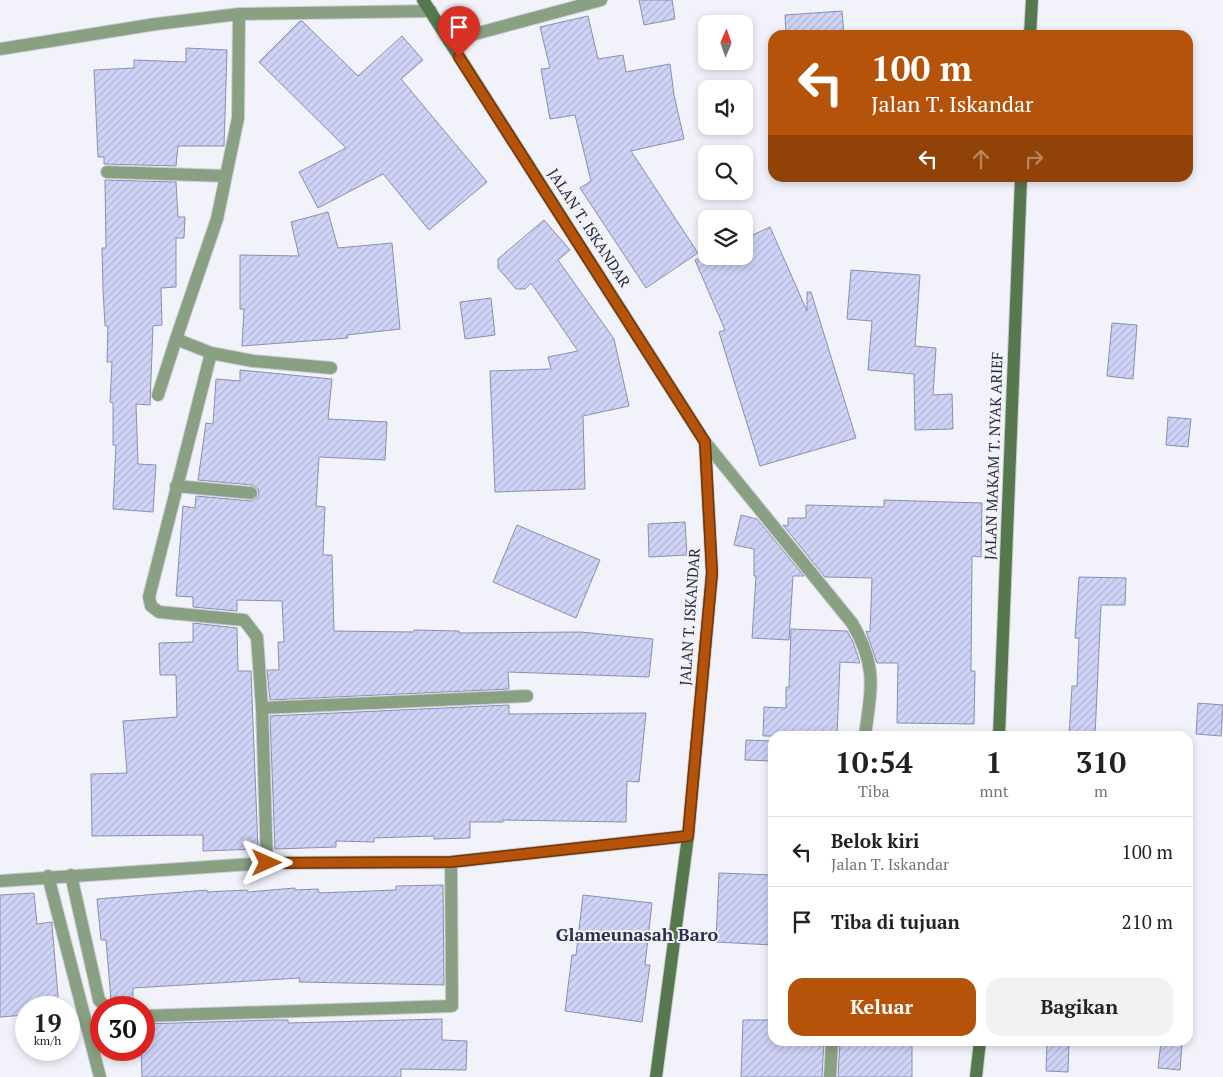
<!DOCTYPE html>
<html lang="id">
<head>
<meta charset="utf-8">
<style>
	:root { --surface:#fff; --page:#f2f2f2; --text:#222; --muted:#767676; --line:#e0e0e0; --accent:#b45309 }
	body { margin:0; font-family:"PT Serif",serif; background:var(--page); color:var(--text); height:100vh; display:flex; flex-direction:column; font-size:19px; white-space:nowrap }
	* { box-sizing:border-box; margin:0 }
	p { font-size:16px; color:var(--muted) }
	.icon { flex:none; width:28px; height:28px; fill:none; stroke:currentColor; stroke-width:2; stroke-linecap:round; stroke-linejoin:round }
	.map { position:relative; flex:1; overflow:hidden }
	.sheet { position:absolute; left:768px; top:731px; width:425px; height:315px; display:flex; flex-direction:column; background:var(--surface); border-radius:15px; box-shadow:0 2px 8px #0003 }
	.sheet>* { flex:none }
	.hud { position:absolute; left:768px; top:30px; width:425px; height:152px; border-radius:15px; box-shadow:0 2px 8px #0003; background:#b45309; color:#fff; overflow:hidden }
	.needle { width:32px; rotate:2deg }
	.fabs { position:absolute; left:698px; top:15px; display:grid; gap:10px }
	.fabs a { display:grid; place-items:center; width:55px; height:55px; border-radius:10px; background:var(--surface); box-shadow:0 2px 8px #0003; font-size:25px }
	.speed { position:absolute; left:15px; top:996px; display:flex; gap:10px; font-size:25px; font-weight:700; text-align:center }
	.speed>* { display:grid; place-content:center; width:65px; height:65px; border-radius:50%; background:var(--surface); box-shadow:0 2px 8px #0003; line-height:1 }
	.speed small { font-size:12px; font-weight:400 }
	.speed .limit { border:8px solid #d22; background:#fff; color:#111 }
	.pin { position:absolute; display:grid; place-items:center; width:42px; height:42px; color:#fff; margin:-51px -21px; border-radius:50% 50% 50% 0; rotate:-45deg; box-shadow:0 0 5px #0007 }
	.pin .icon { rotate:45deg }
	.me { position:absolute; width:55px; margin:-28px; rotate:90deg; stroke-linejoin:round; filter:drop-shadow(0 0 4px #0008) }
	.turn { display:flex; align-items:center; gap:18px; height:105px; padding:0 20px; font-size:22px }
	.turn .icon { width:65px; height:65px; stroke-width:2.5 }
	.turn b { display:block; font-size:35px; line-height:42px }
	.lanes { display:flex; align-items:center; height:48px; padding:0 20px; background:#0003; justify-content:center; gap:25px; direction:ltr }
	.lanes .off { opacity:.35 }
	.eta { display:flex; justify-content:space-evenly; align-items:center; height:85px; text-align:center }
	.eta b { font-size:30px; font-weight:700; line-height:35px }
	.primary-button { display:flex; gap:10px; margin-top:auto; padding:10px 20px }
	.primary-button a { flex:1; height:58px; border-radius:15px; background:var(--accent); color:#fff; font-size:20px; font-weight:700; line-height:58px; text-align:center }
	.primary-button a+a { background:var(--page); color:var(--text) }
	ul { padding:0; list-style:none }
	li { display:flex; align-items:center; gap:15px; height:70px; padding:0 20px; border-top:1px solid var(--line) }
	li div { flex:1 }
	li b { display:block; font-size:19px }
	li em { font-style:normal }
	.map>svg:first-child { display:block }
	.building { fill:url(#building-hatch); stroke:#8a8faf }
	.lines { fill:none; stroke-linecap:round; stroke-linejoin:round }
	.street-casing { stroke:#cdced7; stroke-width:14 }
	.secondary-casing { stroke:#cdced7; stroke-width:14 }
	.street { stroke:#89a082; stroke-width:12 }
	.secondary { stroke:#57774c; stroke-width:12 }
	.route-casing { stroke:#753606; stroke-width:12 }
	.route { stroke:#b45309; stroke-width:9 }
	.labels { text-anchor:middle; stroke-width:4; stroke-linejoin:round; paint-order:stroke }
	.street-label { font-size:15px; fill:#282a37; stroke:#f1f2fa }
	.quarter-label { font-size:18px; font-weight:bold; fill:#2c2f4a; stroke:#f1f2fa }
</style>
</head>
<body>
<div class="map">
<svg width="1223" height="1077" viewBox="0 0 1223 1077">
	<defs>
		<pattern id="building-hatch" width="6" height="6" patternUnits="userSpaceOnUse" patternTransform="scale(1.25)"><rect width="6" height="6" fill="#cfd3f6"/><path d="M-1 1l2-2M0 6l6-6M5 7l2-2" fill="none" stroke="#b2b5d4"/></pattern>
	</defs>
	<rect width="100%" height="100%" fill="#f1f2fa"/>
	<path class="building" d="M639 0H672L675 19 644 25Z
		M842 11 844 35H786L785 15Z
		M588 16 598 59 623 55 626 72 670 64 674 95 684 139 631 151 698 253 646 288 580 188 591 181 575 115 550 119 541 69 550 68 540 27Z
		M300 21H302L358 76 402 36 423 60 401 79 487 182 429 230 383 174 318 208 299 172 346 148 259 62Z
		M186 48 227 50 224 146H178L176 166 104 164V157H98L94 70 134 68V60L186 62Z
		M105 180 176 182 178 217H185L184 238H176V287L161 288 162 325 153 326 150 405 136 404 138 464 156 465 153 512 113 509 116 445H113V403L110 402 112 362H107L108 326H105L103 289 102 248H106Z
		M328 212 338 248 392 243 400 329 347 335 348 338 242 346 244 309H240V255L299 256 291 222Z
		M544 220 570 250 558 260 614 339 629 406 583 416 585 489 495 492 490 371 551 369 548 357 578 351 531 283 525 289H516L498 268V259Z
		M770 227 807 311V292H811L856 438 760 466 719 332 725 330 695 260 706 255 744 256V239Z
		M851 270 920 275 915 346 936 348 933 395 952 394 953 429 915 430 914 374 868 370 872 321 847 319Z
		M491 298 495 335 465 339 460 302Z
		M1112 323 1137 325 1133 379 1107 376Z
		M240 370 332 379 328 419 387 422 385 460 319 457 316 506 325 507 323 555H332L334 631 414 632V630L459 631V633L581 632 653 639 649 677 508 672 509 689 270 700 267 670H279L278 642H284L282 601 237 600V611L193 607V597L176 596 183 506 195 508 196 496 251 501 257 498 259 494 258 489 252 485 198 480 206 423 213 424 216 379 240 381Z
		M1168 417 1191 419 1188 447 1166 445Z
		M884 500 982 503 981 557 972 556 971 671H975L974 724 897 723 898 663H877L866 631 870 632 872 578 825 577 783 525 788 526V518H806V505L884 507Z
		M741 515 757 519 804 576H793L789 640 752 638 756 576H754V549L734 545Z
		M685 522 687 555 649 557 648 524Z
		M517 525 600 560 576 618 493 582Z
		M1079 577 1126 578 1125 605H1101L1095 736H1069L1072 686H1077L1079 638H1075Z
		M193 623 237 628 238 671H251L258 849 203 851V835L92 836 91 774 127 773 123 721 177 717 176 675H160L159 643 193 642Z
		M791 629 847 631 853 642 860 663 840 662 837 736H763L764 707 786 708V687H789Z
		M1198 703 1223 705 1221 736 1196 734Z
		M509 705V714L646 713 639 782 627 781 626 822 503 820V822H470V838L434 839V836L374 838V842L336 841V847L275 849 270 716Z
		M746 740 772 741V761L745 760Z
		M719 873 772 875V945L716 942Z
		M443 885 444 985 299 982 300 978 133 988V999L111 1000 106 940H101L97 899 207 890V892L247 890 248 892 295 888V890L318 889 319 893 396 890V886Z
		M34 893 37 924 52 922V925L59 1008H26V1015L0 1017V895Z
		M583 895 652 903 645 965H650L642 1022 565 1011 572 955H576Z
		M442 1019V1040L467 1041 466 1070 401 1069V1077H142L141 1050H144V1024L274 1020H288V1023Z
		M743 1020H772V1041H824L822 1077H741Z
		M840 1041H912V1077H838Z
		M1047 1042 1069 1043 1068 1072 1046 1071Z
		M1161 1042 1182 1044 1180 1070 1158 1068Z"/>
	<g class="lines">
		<g class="street-casing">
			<path id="street" d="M239 14 238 118 217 219 176 339 211 353 149 597 151 606 159 612 244 620 257 637 262 708 267 863
				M449 41 601 0
				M0 49 156 24 239 14 431 11
				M107 172 226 176
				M211 353 253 361 331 368
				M158 395 176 339
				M705 442 852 623C878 668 871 688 865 736
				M176 486 251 493
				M262 708 527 696
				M71 875 99 1000 106 1008
				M48 876 100 1077
				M0 881 267 863 451 862 688 836
				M144 1016 452 1006 451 862
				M830 1077 832 1041"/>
		</g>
		<g class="secondary-casing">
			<path id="secondary" d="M423 0 705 442 712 573 688 836 656 1077
				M1030 35 1032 0
				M999 736 1021 178
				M976 1077 980 1041"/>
		</g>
		<use href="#street" class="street"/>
		<use href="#secondary" class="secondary"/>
	</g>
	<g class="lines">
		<g class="route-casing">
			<path id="route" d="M267 863 451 862 688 836 712 573 705 442 459 57"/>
		</g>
		<use href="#route" class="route"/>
	</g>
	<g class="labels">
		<g class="street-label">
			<text transform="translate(589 228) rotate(57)" y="5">JALAN T. ISKANDAR</text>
			<text transform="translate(994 456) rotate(-88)" y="5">JALAN MAKAM T. NYAK ARIEF</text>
			<text transform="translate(690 617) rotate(-86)" y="5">JALAN T. ISKANDAR</text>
		</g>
		<g class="quarter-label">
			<text x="637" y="941">Glameunasah Baro</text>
		</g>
	</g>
</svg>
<div class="fabs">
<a><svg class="needle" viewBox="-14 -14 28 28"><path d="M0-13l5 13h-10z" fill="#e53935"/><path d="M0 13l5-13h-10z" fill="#767676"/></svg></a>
<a><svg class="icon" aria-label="sound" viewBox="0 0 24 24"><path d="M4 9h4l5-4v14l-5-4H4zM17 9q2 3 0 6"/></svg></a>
<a><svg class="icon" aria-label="search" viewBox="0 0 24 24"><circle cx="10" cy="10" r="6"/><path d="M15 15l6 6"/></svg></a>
<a><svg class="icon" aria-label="layers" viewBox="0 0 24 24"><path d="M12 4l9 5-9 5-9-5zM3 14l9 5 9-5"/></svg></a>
</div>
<div class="speed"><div>19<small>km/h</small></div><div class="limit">30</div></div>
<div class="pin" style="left:459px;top:57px;background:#d93025"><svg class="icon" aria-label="arrive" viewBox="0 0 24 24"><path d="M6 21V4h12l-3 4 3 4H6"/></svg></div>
<svg class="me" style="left:267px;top:863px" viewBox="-20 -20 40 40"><path d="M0-17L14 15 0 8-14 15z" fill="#b45309" stroke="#fff" stroke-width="4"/></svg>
<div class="hud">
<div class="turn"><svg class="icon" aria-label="left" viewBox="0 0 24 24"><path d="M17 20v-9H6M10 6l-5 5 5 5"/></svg><div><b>100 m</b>Jalan T. Iskandar</div></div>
<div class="lanes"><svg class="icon" aria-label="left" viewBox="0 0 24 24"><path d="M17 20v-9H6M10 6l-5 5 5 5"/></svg><svg class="icon off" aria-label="ahead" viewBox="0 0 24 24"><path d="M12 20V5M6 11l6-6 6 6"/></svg><svg class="icon off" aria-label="right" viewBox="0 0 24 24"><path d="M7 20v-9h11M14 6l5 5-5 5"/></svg></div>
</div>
<section class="sheet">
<div class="eta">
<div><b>10:54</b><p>Tiba</p></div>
<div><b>1</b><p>mnt</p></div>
<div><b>310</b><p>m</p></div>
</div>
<ul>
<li><svg class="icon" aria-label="left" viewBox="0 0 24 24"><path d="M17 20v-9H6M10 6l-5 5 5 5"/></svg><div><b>Belok kiri</b><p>Jalan T. Iskandar</p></div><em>100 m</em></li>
<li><svg class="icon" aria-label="arrive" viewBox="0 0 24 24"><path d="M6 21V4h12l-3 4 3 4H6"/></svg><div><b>Tiba di tujuan</b></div><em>210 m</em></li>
</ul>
<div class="primary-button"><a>Keluar</a><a>Bagikan</a></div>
</section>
</div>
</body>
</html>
